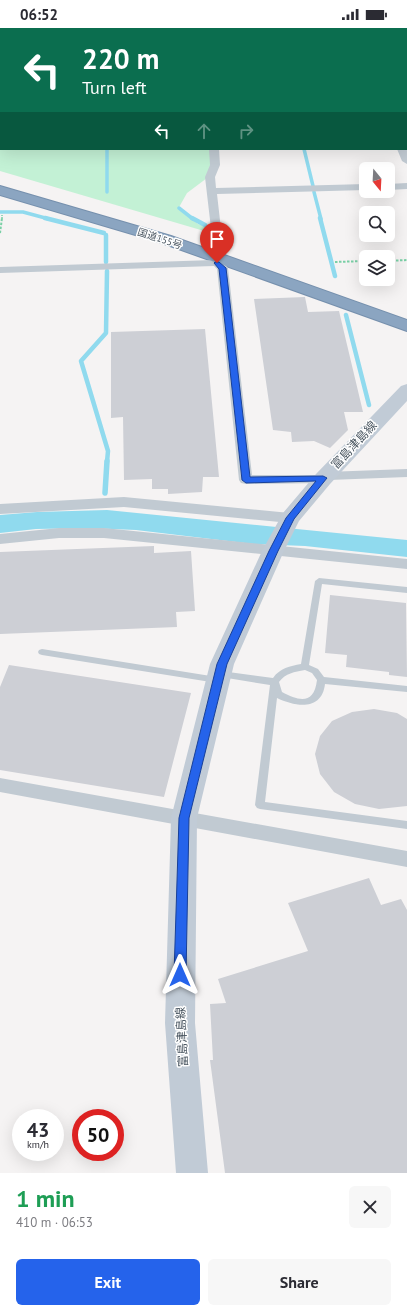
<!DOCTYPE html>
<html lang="en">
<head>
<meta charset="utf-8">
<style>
	:root { --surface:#fff; --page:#f7f7f7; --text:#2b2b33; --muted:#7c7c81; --accent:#2563eb }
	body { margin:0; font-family:"PT Sans","Noto Sans JP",sans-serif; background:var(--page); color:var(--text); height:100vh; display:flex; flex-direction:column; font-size:15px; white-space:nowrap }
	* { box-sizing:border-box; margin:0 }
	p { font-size:13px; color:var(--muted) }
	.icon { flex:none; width:22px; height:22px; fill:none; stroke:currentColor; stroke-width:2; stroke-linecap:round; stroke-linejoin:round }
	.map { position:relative; height:1145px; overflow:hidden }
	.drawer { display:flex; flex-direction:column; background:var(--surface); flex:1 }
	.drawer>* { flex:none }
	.banner { position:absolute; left:0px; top:0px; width:407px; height:122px; box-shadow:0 4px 16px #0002; background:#0b6e4f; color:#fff; overflow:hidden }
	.needle { width:26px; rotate:162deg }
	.buttons { position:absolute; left:359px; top:134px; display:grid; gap:8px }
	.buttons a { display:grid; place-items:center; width:36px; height:36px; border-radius:6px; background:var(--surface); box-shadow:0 4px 16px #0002; font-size:20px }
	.speed { position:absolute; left:12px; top:1081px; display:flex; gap:8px; font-size:20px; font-weight:700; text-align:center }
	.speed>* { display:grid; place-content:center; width:52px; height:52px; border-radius:50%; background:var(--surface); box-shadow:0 4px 16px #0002; line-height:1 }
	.speed small { font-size:10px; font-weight:400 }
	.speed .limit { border:6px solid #d22; background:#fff; color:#111 }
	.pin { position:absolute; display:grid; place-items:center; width:34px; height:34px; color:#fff; margin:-41px -17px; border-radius:50% 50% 50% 0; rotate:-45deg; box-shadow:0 0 4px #0007 }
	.pin .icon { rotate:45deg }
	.me { position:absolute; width:44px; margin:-22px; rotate:0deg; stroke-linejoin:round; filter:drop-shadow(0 0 3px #0008) }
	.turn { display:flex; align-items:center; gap:14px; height:84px; padding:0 16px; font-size:18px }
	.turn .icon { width:52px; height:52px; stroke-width:2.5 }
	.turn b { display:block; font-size:28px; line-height:34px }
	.lanes { display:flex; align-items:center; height:38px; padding:0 16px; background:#0003; justify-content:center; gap:20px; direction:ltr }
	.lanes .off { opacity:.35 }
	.round { display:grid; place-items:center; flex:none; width:42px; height:42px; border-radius:6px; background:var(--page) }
	.overview { display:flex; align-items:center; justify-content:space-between; height:68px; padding:0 16px }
	h1 { font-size:24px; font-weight:600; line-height:30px; color:#1e9e55 }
	.primary-button { display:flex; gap:8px; margin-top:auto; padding:8px 16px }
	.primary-button a { flex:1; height:46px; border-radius:6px; background:var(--accent); color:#fff; font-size:16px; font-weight:600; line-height:46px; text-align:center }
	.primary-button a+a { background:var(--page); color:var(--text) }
	.status { display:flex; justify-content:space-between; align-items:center; height:28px; padding:0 20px; background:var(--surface); direction:ltr }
	.status svg { height:11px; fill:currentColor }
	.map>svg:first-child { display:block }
	.green { fill:#c3f1d5 }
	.water { fill:#90daee }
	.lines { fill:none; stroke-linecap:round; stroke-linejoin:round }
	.stream-far2 { stroke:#90daee; stroke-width:3.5 }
	.stream-far1 { stroke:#90daee; stroke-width:4.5 }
	.stream { stroke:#90daee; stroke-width:5.5 }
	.building { fill:#cdcfd5 }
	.highway-casing { stroke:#7690ad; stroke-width:2 }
	.path-far1 { stroke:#7ad0a6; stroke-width:1.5; stroke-dasharray:2 1; stroke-linecap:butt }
	.path { stroke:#7ad0a6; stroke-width:2; stroke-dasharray:2.5 1.5; stroke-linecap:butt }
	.lane { fill:#c1cad2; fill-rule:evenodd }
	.street { fill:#c1cad2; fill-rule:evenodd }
	.secondary { fill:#c1cbd6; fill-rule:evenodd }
	.highway { fill:#8ba5c1; fill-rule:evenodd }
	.route { fill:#2563eb; stroke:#184099 }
	.labels { text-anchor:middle; stroke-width:3; stroke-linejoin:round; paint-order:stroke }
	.far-street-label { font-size:10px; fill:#4a5661; stroke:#fff }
	.street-label { font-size:12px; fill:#4a5661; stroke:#fff }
</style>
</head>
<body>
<div class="status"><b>06:52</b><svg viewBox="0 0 49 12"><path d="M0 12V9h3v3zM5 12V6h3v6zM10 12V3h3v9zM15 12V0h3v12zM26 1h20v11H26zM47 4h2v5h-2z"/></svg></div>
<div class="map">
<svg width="407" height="1145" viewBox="0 0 407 1145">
	<rect width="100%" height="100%" fill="#f5f3f3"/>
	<path class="green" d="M0 117 1 121H210L212 130 207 150 187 165 178 181 198 196 212 200 211 205 0 143Z"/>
	<path class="water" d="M107 482 407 512V529L305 518 253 516 136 502 88 500 36 501 0 505V487L37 484Z"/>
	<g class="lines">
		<path class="stream-far2" d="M107 121V164
			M304 121 313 158
			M314 164 321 191
			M179 180 193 191
			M0 184H23L49 191"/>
		<path class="stream-far1" d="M45 190 104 205
			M192 190 205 197
			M320 190 335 248
			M106 207V234
			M107 243 106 305 81 333 108 423 107 434
			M346 287 369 377"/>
		<path class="stream" d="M105 465 107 433"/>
	</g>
	<path class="building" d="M305 269 308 284 339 283 363 384H344L348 402 330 420 314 413 292 414 291 404 273 402 254 271Z
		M205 301 219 449H203L202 464 168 466V461H152V451L124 452 123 389 111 390V304Z
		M154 518V525L191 523 195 583 176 584 177 599 0 606V524Z
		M330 567 406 575 407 649 389 647V644L346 639 347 627 325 625Z
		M9 637 191 665 164 769 0 742V659Z
		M374 681 397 685 407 691V778L379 781 355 776 334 764 320 746 315 726 320 708 332 693 352 684Z
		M369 850 381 877 401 871 407 882V1145H225L210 1032H213L210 976 226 975 218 951 308 923 288 875Z"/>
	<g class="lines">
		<g class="highway-casing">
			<path id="highway" d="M0 158 171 208 407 292V303L159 214 0 167Z"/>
		</g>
		<path class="path-far1" d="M2 191V187"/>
		<path class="path" d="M0 205 2 190
			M388 233 407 232
			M335 234 366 233"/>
		<path class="lane" d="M319 550 407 559V565L322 556 309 637 318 641 324 649 407 658V664L325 656C322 683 296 679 277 670L265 774 407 793V801L260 781 257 780 255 777 270 657 221 649 218 648 217 646 218 644 221 643 273 650C280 640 290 638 301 636L315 553ZM305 642 312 645 317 652C314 677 299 673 282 664L279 654C286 645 294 644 305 642Z
			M42 621 217 649 220 650 221 652 220 654 217 655 42 627 39 626 38 624 39 622Z"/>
		<path class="street" d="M23 0H31V1H23Z
			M330 0H338V1H330Z
			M0 27H1V33H0Z
			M406 31 407 32V38L406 37Z
			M406 120 407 121V136L402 133 397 121Z
			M209 121H219L220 137 215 149 216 160 366 156V162L217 166 222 210 214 217H206L205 215 212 209 205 149 210 137Z
			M407 155V161L388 162V156Z
			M223 228 228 231 224 235 228 240 252 447H320L326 444 407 441V449L329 452 323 455 246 456 241 455 239 452 217 241 214 238 0 245V239L214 232Z
			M124 469 290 485 295 487 297 490 295 493 290 495 124 479 0 486V476Z
			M59 500H104L407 531V541L104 510H59L0 516V506Z
			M0 750 407 823V839L0 764Z"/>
		<path class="secondary" d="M407 356V373L330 456 299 493 284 523 234 636 197 790 195 995 208 1145H176L165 995 171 790 210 636 262 523 283 485 316 446 401 358Z"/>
		<use href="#highway" class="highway"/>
	</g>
	<path class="route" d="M215 234H219L226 240 250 449 323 448 327 450 294 491 278 523 227 636 189 790 186 947 185 951 180 953 176 951 174 947 179 790 217 636 269 523 286 490 316 453 246 455 242 452 219 241 214 235Z"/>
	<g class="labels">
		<g class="far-street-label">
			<text transform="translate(160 210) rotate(18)" y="4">国道155号</text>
		</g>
		<g class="street-label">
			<text transform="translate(354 417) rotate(-47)" y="4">富島津島線</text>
			<text transform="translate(182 1009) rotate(-93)" y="4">富島津島線</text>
		</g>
	</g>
</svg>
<div class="buttons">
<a><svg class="needle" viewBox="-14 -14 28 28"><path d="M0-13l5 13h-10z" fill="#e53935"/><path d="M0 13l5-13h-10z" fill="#7c7c81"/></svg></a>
<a><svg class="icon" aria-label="search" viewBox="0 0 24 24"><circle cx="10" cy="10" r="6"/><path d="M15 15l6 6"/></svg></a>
<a><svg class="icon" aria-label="layers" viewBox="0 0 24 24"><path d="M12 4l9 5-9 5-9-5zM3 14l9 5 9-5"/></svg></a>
</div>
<div class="speed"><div>43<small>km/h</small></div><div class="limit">50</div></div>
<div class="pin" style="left:217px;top:235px;background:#d93025"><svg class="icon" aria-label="arrive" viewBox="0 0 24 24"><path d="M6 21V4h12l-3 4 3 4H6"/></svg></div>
<svg class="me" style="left:180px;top:947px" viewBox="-20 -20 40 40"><path d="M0-17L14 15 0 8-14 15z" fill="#2563eb" stroke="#fff" stroke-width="4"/></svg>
<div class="banner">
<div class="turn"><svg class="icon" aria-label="left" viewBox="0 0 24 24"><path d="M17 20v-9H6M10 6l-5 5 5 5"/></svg><div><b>220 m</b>Turn left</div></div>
<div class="lanes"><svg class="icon" aria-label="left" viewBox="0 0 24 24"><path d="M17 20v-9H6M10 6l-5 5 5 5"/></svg><svg class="icon off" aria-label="ahead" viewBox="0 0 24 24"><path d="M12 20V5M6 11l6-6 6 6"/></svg><svg class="icon off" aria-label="right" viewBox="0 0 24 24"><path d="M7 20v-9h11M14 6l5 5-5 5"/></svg></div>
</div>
</div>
<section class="drawer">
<div class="overview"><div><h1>1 min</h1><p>410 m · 06:53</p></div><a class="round"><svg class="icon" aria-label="close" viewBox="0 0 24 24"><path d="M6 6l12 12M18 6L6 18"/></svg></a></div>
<div class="primary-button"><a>Exit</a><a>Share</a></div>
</section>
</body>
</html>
